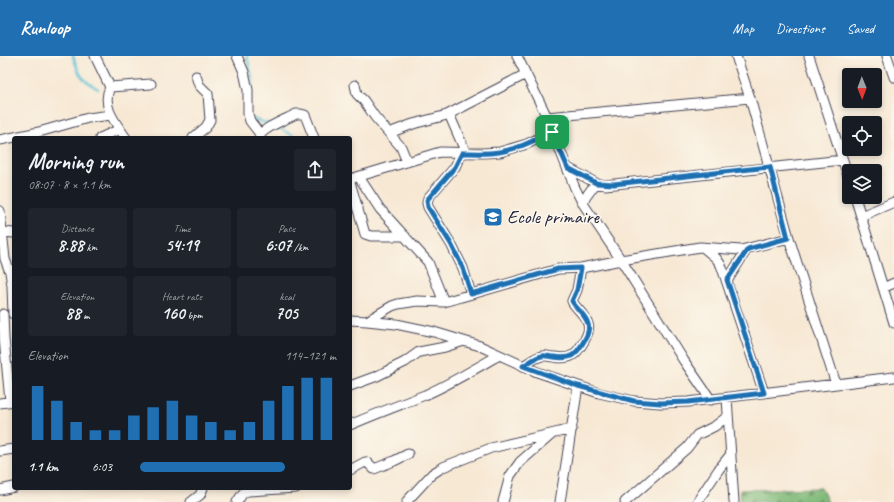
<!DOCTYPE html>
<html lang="en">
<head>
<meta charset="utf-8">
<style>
  body { margin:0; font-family:Caveat,sans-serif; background:#20242c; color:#f1f3f6; height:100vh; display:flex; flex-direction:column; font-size:15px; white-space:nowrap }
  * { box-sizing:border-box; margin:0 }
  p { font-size:13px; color:#9ea1a6 }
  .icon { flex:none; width:22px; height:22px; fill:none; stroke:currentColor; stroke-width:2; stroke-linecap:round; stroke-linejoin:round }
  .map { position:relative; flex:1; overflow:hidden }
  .drawer { position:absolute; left:12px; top:80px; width:340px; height:354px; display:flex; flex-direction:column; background:#171b24; border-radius:4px; box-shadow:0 2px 6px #0003 }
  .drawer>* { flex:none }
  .needle { width:26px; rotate:179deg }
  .buttons { position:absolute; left:842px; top:12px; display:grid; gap:8px }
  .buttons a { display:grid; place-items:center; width:40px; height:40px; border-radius:4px; background:#171b24; box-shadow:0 2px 6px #0003; font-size:20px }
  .pin { position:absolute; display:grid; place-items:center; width:34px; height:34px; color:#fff; margin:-17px; border-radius:8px; box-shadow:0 2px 6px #0006 }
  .round { display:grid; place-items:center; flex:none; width:42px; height:42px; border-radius:4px; background:#20242c }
  .summary { display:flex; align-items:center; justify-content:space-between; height:68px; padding:0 16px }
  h1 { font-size:22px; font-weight:600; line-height:30px }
  .figures { display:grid; grid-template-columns:repeat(3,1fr); gap:6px; height:68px; padding:4px 16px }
  .figures div { display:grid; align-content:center; border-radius:4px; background:#20242c; text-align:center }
  .figures b { font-size:17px; font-weight:600 }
  .figures small { font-size:11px; font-weight:400 }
  .figures p { font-size:11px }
  .chart { height:112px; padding:8px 16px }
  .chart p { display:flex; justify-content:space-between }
  .chart svg { width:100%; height:72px; margin-top:4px; stroke:#1f6fb2; stroke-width:6 }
  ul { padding:0 16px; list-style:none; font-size:13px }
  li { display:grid; grid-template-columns:64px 48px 1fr; align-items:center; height:30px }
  li i { height:10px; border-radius:5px; background:#1f6fb2 }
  header { display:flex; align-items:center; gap:24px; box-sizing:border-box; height:56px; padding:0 20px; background:#1f6fb2; color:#fff }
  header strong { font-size:19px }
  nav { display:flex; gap:22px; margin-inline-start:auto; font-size:14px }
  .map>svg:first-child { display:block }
</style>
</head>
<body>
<header>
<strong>Runloop</strong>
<nav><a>Map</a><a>Directions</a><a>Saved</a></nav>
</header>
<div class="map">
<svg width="894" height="446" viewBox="0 0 894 446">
  <defs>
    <pattern id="forest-firs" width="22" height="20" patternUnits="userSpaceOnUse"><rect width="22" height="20" fill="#80ba78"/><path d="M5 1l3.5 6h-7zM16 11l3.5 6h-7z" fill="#689764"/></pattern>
  </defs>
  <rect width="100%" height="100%" fill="#fbf7ec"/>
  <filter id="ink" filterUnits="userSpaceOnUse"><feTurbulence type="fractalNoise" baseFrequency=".025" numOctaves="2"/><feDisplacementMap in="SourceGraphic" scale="8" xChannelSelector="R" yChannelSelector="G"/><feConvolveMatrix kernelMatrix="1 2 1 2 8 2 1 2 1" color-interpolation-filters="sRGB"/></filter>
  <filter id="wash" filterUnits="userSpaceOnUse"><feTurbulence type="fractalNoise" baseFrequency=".012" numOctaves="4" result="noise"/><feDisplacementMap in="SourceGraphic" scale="16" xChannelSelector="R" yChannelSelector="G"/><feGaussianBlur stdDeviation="0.9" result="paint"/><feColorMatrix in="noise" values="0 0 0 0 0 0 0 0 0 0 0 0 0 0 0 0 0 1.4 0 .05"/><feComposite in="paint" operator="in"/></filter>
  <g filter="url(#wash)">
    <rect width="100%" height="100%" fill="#f7e8d4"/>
    <path fill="url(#forest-firs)" stroke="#516e5a" d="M 821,432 L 828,446 L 741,446 L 740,434 Z"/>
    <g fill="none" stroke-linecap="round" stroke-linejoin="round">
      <path stroke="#59c1d6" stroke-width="2.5" d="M 73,0 C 79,19 81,23 98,33
        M 247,0 L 253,25 L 251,32
        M 253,63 L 269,68
        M 277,71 L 298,82"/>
    </g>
  </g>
  <g filter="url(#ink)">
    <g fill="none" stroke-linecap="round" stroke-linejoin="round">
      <g stroke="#424052" stroke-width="11">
        <path id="street" d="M 95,0 L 110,31 C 101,50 115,66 126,82
          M 237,0 L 244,16 L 248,34 L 248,58 L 250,65 L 260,78
          M 517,0 L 547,61 L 575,132 L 582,146 L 621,204 L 684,305 L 711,344
          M 736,0 L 750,42 L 789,182 L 836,328
          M 809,0 L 849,123
          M 887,0 L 894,21
          M 355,29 L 357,38 L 364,45 L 375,61 L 401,91 L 407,106
          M 110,31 L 151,28
          M 449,58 L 466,97
          M 547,61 L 750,42
          M 389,77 L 413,68 L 447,59 L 526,18
          M 100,82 L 120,73
          M 193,82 L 206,71 L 210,64 L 208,38 L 199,29 L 196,20
          M 259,82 C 261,72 287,63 296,58 L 301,58 L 305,59 L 314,82
          M 0,84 L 39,76 L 88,62 L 111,59
          M 461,97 L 455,111 L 428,142 L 427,147 L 428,151 L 451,188 L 463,212 L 471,238
          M 568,112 L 596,127 L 605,129 L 843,104
          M 359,121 L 380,153 L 428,206 L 444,246
          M 350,123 L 440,96 L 483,97 L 500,96 L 527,88 L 552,76
          M 350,126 L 365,178 L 371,180 L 405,180
          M 855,141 L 894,267
          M 582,146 L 596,127
          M 0,155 L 5,203 L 10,216
          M 861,160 L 894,146
          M 2,176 L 14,177
          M 704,192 L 716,202 L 721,209 L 764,337
          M 727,225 L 747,193
          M 883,232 L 894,227
          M 3,258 L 4,282 L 10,345
          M 13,258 L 12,230 L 10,216 L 14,215
          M 350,264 L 367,265 L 396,268 L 434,276 L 480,290 L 537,316 L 599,337 L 634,345 L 661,347 L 688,346 L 894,321
          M 367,265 L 392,250 L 398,248 L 417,245 L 444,246 L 558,213 L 581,212 L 621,204 L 700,191 L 741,194 L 789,182
          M 523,310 C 529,307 535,301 542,300 C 546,299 550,301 554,301 C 571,304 576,299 584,285 C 587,280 590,274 588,268 C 586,259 576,253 572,245 L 577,234 L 581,212
          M 350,330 L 377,320 L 405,306 L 419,296 L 445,291 L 464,285
          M 727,342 L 734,446
          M 0,347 L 14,345
          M 350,369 C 375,358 400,349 425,339 C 450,328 475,313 499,299
          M 0,395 L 14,393
          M 350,414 L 365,406 L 367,406 L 374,413 L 394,405 L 408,398
          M 0,434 L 14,431
          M 191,446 L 200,439 L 203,432
          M 237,446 L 243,437 L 248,435 L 296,432
          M 408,446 L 407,445 L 432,418 L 443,411 L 491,392 L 572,373
          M 503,446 L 510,420 L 520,406 L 552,378
          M 560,446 L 578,330
          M 625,446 L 687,392 L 697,379 L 715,370 L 728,360
          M 697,446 L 719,413 L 731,398"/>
      </g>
      <use href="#street" stroke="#fff" stroke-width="9"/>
    </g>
  </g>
  <g fill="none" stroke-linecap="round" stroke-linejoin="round" filter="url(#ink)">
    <g stroke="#fff" stroke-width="8">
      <path id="route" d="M 552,76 L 568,112 L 596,127 L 614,128 L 770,111 L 788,182 L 748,193 L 727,224 L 764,337 L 688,346 L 661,347 L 634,345 L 578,330 L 523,310 C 529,307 535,301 542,300 C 546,299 550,301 554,301 C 571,304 576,299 584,285 C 587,280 590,274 588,268 C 586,259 576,253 572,245 L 577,234 L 581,212 L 558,213 L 471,238 L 463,212 L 451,188 L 428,151 L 427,144 L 455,111 L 462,97 C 474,97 487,98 499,96 C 518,93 535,84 552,76 Z"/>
    </g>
    <use href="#route" stroke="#1f6fb2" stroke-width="5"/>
  </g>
  <defs>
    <g id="school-square" transform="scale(1)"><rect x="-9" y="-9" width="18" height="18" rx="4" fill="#1f6fb2" stroke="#fbf7ec"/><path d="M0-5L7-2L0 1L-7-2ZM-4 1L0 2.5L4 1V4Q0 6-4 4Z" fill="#fff"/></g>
  </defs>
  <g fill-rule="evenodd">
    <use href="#school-square" x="493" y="161"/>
  </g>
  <g text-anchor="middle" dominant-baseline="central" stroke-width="3" stroke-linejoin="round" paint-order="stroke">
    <g font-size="19" fill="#22223b" stroke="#fbf7ec" text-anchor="start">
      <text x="507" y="161">Ecole primaire</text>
    </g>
  </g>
</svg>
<div class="buttons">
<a><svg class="needle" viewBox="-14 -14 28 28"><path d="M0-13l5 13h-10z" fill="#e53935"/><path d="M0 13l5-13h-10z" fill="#9ea1a6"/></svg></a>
<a><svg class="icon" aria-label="locate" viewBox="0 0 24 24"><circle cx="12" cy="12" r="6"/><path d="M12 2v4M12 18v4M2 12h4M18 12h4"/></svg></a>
<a><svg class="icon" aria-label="layers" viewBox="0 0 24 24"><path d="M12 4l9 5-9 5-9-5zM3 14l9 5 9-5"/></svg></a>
</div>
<div class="pin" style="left:552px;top:76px;background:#1e9e55"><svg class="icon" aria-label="arrive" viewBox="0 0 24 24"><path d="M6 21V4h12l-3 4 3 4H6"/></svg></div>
<section class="drawer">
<div class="summary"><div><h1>Morning run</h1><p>08:07 · 8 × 1.1 km</p></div><a class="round"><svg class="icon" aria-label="share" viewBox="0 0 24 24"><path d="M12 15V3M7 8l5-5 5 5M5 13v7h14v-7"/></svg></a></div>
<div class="figures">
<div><p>Distance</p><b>8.88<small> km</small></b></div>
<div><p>Time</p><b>54:19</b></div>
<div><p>Pace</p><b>6:07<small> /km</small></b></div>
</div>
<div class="figures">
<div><p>Elevation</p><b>88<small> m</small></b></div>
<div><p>Heart rate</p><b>160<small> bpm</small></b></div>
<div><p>kcal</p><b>705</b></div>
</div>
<div class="chart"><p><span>Elevation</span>114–121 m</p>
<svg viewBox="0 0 160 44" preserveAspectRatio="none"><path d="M5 44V11M15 44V20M25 44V33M35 44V38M45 44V38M55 44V29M65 44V24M75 44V20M85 44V29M95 44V33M105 44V38M115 44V33M125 44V20M135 44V11M145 44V6M155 44V6"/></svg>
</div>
<ul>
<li><b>1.1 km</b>6:03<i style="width:74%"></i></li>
</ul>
</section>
</div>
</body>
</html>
